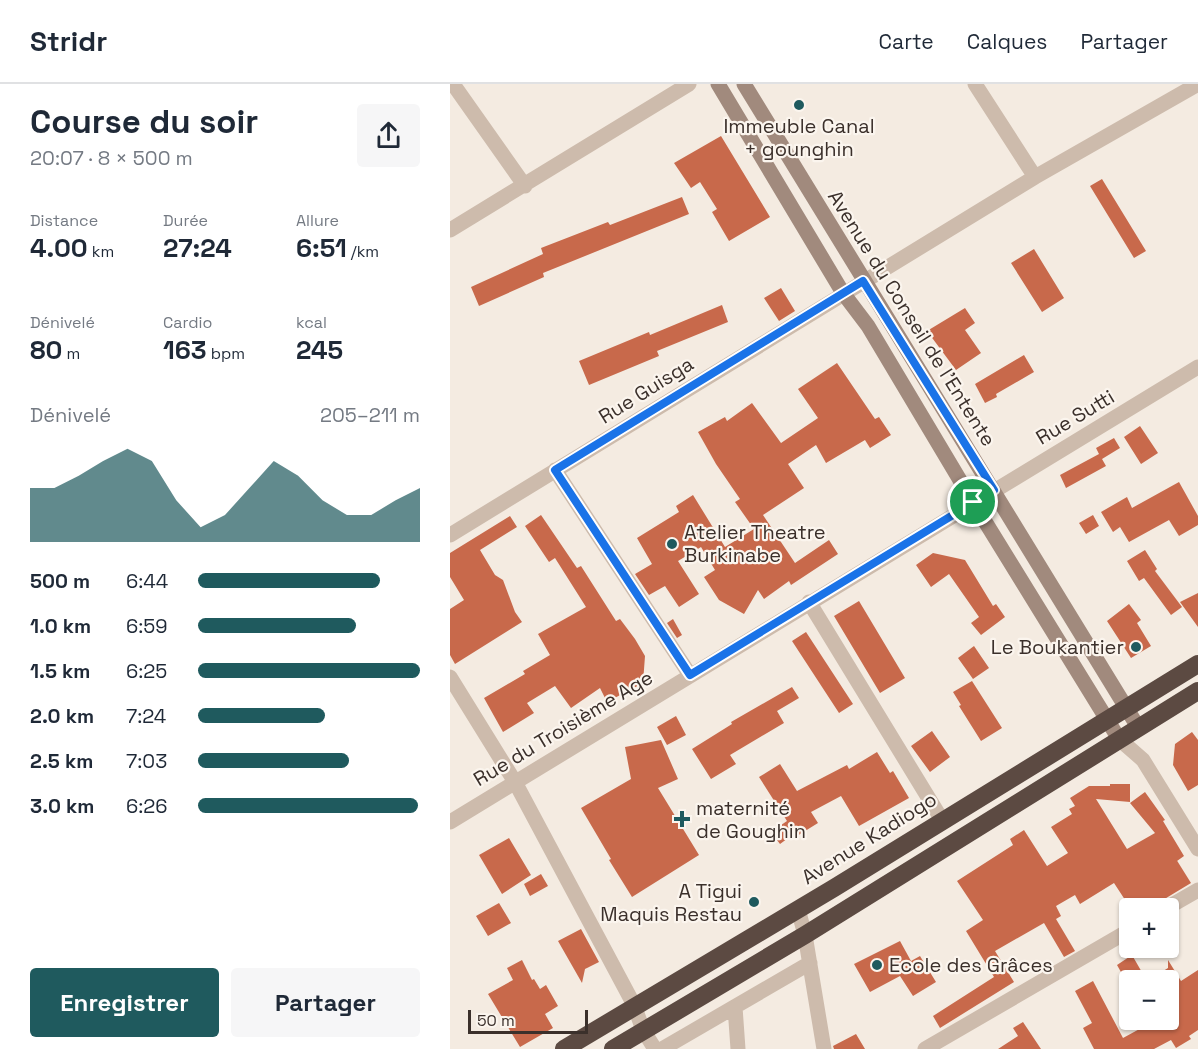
<!DOCTYPE html>
<html lang="fr">
<head>
<meta charset="utf-8">
<style>
  body { margin:0; font-family:"Space Grotesk",sans-serif; background:#f6f6f7; color:#1f2937; height:100vh; display:flex; flex-direction:column; font-size:22px; white-space:nowrap }
  * { box-sizing:border-box; margin:0 }
  p { font-size:20px; color:#747a83 }
  .icon { flex:none; width:33px; height:33px; fill:none; stroke:currentColor; stroke-width:2; stroke-linecap:round; stroke-linejoin:round }
  .map { position:relative; flex:1; overflow:hidden }
  .side { display:flex; flex-direction:column; background:#fff; width:450px }
  .side>* { flex:none }
  .tools { position:absolute; left:669px; top:814px; display:grid; gap:12px }
  .tools a { display:grid; place-items:center; width:60px; height:60px; border-radius:6px; background:#fff; box-shadow:0 2px 4px #0004; font-size:30px }
  .scale { position:absolute; left:18px; bottom:15px; width:120px; box-sizing:border-box; padding-left:6px; border:3px solid #3b302b; border-top:0; font-size:16px; line-height:21px; white-space:nowrap; color:#3b302b; -webkit-text-stroke:4px #fbf5ee; paint-order:stroke }
  .pin { position:absolute; display:grid; place-items:center; width:51px; height:51px; color:#fff; margin:-26px; border:3px solid #fff; border-radius:50%; box-shadow:0 2px 6px #0007 }
  .round { display:grid; place-items:center; flex:none; width:63px; height:63px; border-radius:6px; background:#f6f6f7 }
  .overview { display:flex; align-items:center; justify-content:space-between; height:102px; padding:0 30px }
  h1 { font-size:33px; font-weight:700; line-height:45px }
  .metrics { display:grid; grid-template-columns:repeat(3,1fr); gap:9px; height:102px; padding:6px 30px }
  .metrics div { display:grid; align-content:center }
  .metrics b { font-size:26px; font-weight:700 }
  .metrics small { font-size:16px; font-weight:400 }
  .metrics p { font-size:16px }
  .chart { height:168px; padding:12px 30px }
  .chart p { display:flex; justify-content:space-between }
  .chart svg { width:100%; height:108px; margin-top:6px; fill:#1f5a5e; opacity:.7 }
  .primary-button { display:flex; gap:12px; margin-top:auto; padding:12px 30px }
  .primary-button a { flex:1; height:69px; border-radius:6px; background:#1f5a5e; color:#fff; font-size:24px; font-weight:700; line-height:69px; text-align:center }
  .primary-button a+a { background:#f6f6f7; color:#1f2937 }
  ul { padding:0 30px; list-style:none; font-size:20px }
  li { display:grid; grid-template-columns:96px 72px 1fr; align-items:center; height:45px }
  li i { height:15px; border-radius:8px; background:#1f5a5e }
  header { display:flex; align-items:center; gap:36px; box-sizing:border-box; height:84px; padding:0 30px; background:#fff; border-bottom:2px solid #e0e1e3 }
  header strong { font-size:28px }
  nav { display:flex; gap:33px; margin-inline-start:auto; font-size:21px }
  main { display:flex; flex:1; min-height:0 }
  .map>svg:first-child { display:block }
</style>
</head>
<body>
<header>
<strong>Stridr</strong>
<nav><a>Carte</a><a>Calques</a><a>Partager</a></nav>
</header>
<main>
<section class="side">
<div class="overview"><div><h1>Course du soir</h1><p>20:07 · 8 × 500 m</p></div><a class="round"><svg class="icon" aria-label="share" viewBox="0 0 24 24"><path d="M12 15V3M7 8l5-5 5 5M5 13v7h14v-7"/></svg></a></div>
<div class="metrics">
<div><p>Distance</p><b>4.00<small> km</small></b></div>
<div><p>Durée</p><b>27:24</b></div>
<div><p>Allure</p><b>6:51<small> /km</small></b></div>
</div>
<div class="metrics">
<div><p>Dénivelé</p><b>80<small> m</small></b></div>
<div><p>Cardio</p><b>163<small> bpm</small></b></div>
<div><p>kcal</p><b>245</b></div>
</div>
<div class="chart"><p><span>Dénivelé</span>205–211 m</p>
<svg viewBox="0 0 160 44" preserveAspectRatio="none"><path d="M0 44V22L10 22L20 17L30 11L40 6L50 11L60 27L70 38L80 33L90 22L100 11L110 17L120 27L130 33L140 33L150 27L160 22V44z"/></svg>
</div>
<ul>
<li><b>500 m</b>6:44<i style="width:82%"></i></li>
<li><b>1.0 km</b>6:59<i style="width:71%"></i></li>
<li><b>1.5 km</b>6:25<i style="width:100%"></i></li>
<li><b>2.0 km</b>7:24<i style="width:57%"></i></li>
<li><b>2.5 km</b>7:03<i style="width:68%"></i></li>
<li><b>3.0 km</b>6:26<i style="width:99%"></i></li>
</ul>
<div class="primary-button"><a>Enregistrer</a><a>Partager</a></div>
</section>
<div class="map">
<svg width="748" height="965" viewBox="0 0 748 965">
  <rect width="100%" height="100%" fill="#f4ebe1"/>
  <path fill="#c8694b" d="M 271,52 L 320,133 L 279,157 L 262,128 L 267,125 L 250,98 L 241,104 L 224,79 Z
    M 652,95 L 696,167 L 684,174 L 640,102 Z
    M 232,113 L 239,130 L 93,189 L 94,193 L 29,222 L 21,203 L 93,170 L 91,164 L 158,138 L 160,141 Z
    M 584,165 L 614,214 L 592,228 L 561,179 Z
    M 331,204 L 345,227 L 329,237 L 314,214 Z
    M 272,221 L 278,238 L 207,267 L 209,272 L 139,301 L 129,277 L 199,248 L 200,251 Z
    M 515,224 L 525,239 L 515,246 L 531,269 L 506,286 L 477,247 Z
    M 574,271 L 584,288 L 546,310 L 547,313 L 535,319 L 525,300 Z
    M 387,279 L 425,335 L 429,333 L 441,351 L 420,364 L 415,356 L 376,379 L 366,361 L 338,380 L 354,404 L 313,431 L 345,479 L 379,456 L 388,470 L 341,501 L 339,497 L 314,515 L 308,506 L 294,530 L 269,516 L 254,493 L 265,486 L 251,463 L 228,477 L 249,510 L 229,523 L 215,502 L 199,511 L 185,490 L 202,480 L 187,454 L 229,428 L 226,422 L 243,411 L 275,463 L 304,445 L 285,418 L 290,415 L 266,380 L 248,348 L 275,333 L 277,337 L 302,319 L 331,359 L 368,334 L 348,305 Z
    M 690,342 L 708,369 L 691,380 L 674,353 Z
    M 664,354 L 670,364 L 652,375 L 656,382 L 616,404 L 610,391 L 649,370 L 646,364 Z
    M 729,398 L 748,432 L 748,441 L 729,452 L 719,436 L 679,458 L 670,443 L 663,448 L 651,428 L 677,413 L 682,424 Z
    M 91,431 L 127,484 L 131,482 L 166,537 L 170,535 L 185,555 L 195,572 L 193,599 L 157,618 L 150,604 L 121,624 L 105,602 L 77,619 L 84,629 L 53,648 L 34,614 L 75,590 L 73,587 L 100,571 L 88,550 L 136,523 L 105,474 L 99,478 L 75,442 Z
    M 643,431 L 649,442 L 636,450 L 629,439 Z
    M 60,432 L 67,443 L 30,466 L 45,491 L 53,496 L 65,528 L 72,538 L 5,580 L 0,571 L 0,525 L 14,516 L 0,493 L 0,469 Z
    M 695,466 L 707,485 L 705,487 L 732,523 L 721,531 L 694,494 L 689,497 L 677,477 Z
    M 483,469 L 515,476 L 543,522 L 546,520 L 555,533 L 531,551 L 521,539 L 529,533 L 499,490 L 481,503 L 466,481 Z
    M 748,509 L 748,543 L 730,518 Z
    M 409,517 L 455,594 L 430,609 L 384,532 Z
    M 679,520 L 691,536 L 687,539 L 701,562 L 681,574 L 657,537 Z
    M 223,535 L 232,551 L 227,554 L 217,539 Z
    M 356,548 L 403,620 L 389,629 L 342,557 Z
    M 524,562 L 539,584 L 523,595 L 508,574 Z
    M 522,597 L 552,644 L 531,657 L 509,622 L 511,621 L 503,608 Z
    M 342,603 L 349,614 L 327,627 L 334,639 L 280,671 L 286,680 L 261,695 L 242,665 L 282,640 L 281,638 Z
    M 226,632 L 236,651 L 217,661 L 207,643 Z
    M 482,647 L 500,673 L 480,688 L 461,662 Z
    M 742,648 L 748,656 L 748,701 L 738,707 L 723,681 L 725,660 Z
    M 211,656 L 228,695 L 208,704 L 249,771 L 182,813 L 159,776 L 161,775 L 131,724 L 181,695 L 175,663 Z
    M 427,668 L 440,689 L 443,687 L 459,714 L 409,742 L 391,712 L 361,728 L 368,739 L 347,752 L 345,749 L 330,760 L 321,748 L 337,737 L 309,693 L 330,680 L 347,707 L 397,681 L 399,685 Z
    M 660,700 L 680,700 L 680,718 L 646,715 L 677,765 L 705,749 L 680,719 L 695,708 L 715,736 L 713,737 L 734,772 L 727,777 L 726,775 L 741,799 L 698,825 L 681,825 L 664,799 L 630,820 L 625,811 L 606,822 L 611,832 L 606,835 L 625,867 L 614,873 L 594,839 L 545,867 L 564,898 L 490,944 L 483,932 L 544,893 L 516,847 L 533,836 L 507,797 L 563,761 L 560,755 L 574,746 L 597,782 L 618,769 L 601,743 L 622,730 L 619,725 L 625,722 L 620,714 L 639,702 L 660,702 Z
    M 59,754 L 81,791 L 52,810 L 29,771 Z
    M 91,790 L 98,802 L 80,812 L 74,800 Z
    M 49,819 L 61,839 L 38,852 L 26,832 Z
    M 131,845 L 149,878 L 135,885 L 132,899 L 108,857 Z
    M 450,857 L 461,877 L 470,872 L 486,898 L 463,912 L 450,892 L 420,908 L 404,880 Z
    M 682,871 L 697,897 L 718,884 L 718,876 L 731,897 L 748,886 L 748,946 L 739,952 L 741,955 L 726,964 L 721,956 L 704,965 L 644,965 L 633,944 L 642,939 L 625,907 L 643,897 L 673,954 L 695,942 L 691,936 L 718,936 L 718,897 L 676,897 L 667,881 Z
    M 72,876 L 82,896 L 84,895 L 90,905 L 96,901 L 108,922 L 95,930 L 103,944 L 70,963 L 38,910 L 63,896 L 57,884 Z
    M 573,938 L 591,965 L 548,965 L 568,952 L 563,944 Z
    M 406,950 L 415,965 L 384,965 L 383,962 Z"/>
  <g fill="none" stroke-linecap="round" stroke-linejoin="round">
    <path stroke="#cdbbac" stroke-width="15" d="M 3,0 L 75,102
      M 525,0 L 585,93
      M 0,146 L 239,0
      M 105,386 L 240,591
      M 0,451 L 585,93 L 748,0
      M 359,518 L 492,736
      M 0,593 L 65,698 L 184,921 L 193,946 L 205,965
      M 669,655 L 693,676 L 748,765
      M 0,738 L 748,283
      M 348,825 L 355,851 L 374,965
      M 715,825 L 748,806
      M 285,923 L 288,965
      M 212,965 L 360,879
      M 475,965 L 680,846"/>
    <path stroke="#a18a7d" stroke-width="15" d="M 268,0 L 393,209 L 418,242 L 523,418 L 669,655
      M 294,0 L 688,643"/>
    <path stroke="#5c4a42" stroke-width="18" d="M 114,965 L 384,804 L 748,580
      M 163,965 L 355,851 L 748,607"/>
  </g>
  <g fill="none" stroke-linecap="round" stroke-linejoin="round">
    <g stroke="#fff" stroke-width="12">
      <path id="route" d="M 413,197 L 544,406 L 240,591 L 105,386 Z"/>
    </g>
    <use href="#route" stroke="#1a73e8" stroke-width="8"/>
  </g>
  <g fill="#1f5a5e" stroke="#fbf5ee" stroke-width="2">
    <circle cx="349" cy="21" r="6"/>
    <circle cx="222" cy="460" r="6"/>
    <circle cx="686" cy="563" r="6"/>
    <path d="M229 726h6v6h6v6h-6v6h-6v-6h-6v-6h6z"/>
    <circle cx="304" cy="818" r="6"/>
    <circle cx="427" cy="881" r="6"/>
  </g>
  <g text-anchor="middle" dominant-baseline="central" stroke-width="4.5" stroke-linejoin="round" paint-order="stroke">
    <g font-size="20" fill="#3b302b" stroke="#fbf5ee" text-anchor="start">
      <text x="349" y="42" text-anchor="middle">Immeuble Canal<tspan x="349" dy="23">+ gounghin</tspan></text>
      <text x="234" y="448">Atelier Theatre<tspan x="234" dy="23">Burkinabe</tspan></text>
      <text x="674" y="563" text-anchor="end">Le Boukantier</text>
      <text x="246" y="724">maternité<tspan x="246" dy="23">de Goughin</tspan></text>
      <text x="292" y="807" text-anchor="end">A Tigui<tspan x="292" dy="23">Maquis Restau</tspan></text>
      <text x="439" y="881">Ecole des Grâces</text>
    </g>
    <g font-size="20" fill="#3b302b" stroke="#fbf5ee">
      <text transform="translate(462 234) rotate(58)">Avenue du Conseil de l'Entente</text>
      <text transform="translate(196 306) rotate(-32)">Rue Guisga</text>
      <text transform="translate(625 333) rotate(-31)">Rue Sutti</text>
      <text transform="translate(113 644) rotate(-31)">Rue du Troisième Age</text>
      <text transform="translate(419 754) rotate(-32)">Avenue Kadiogo</text>
    </g>
  </g>
</svg>
<div class="tools">
<a>+</a>
<a>−</a>
</div>
<div class="scale">50 m</div>
<div class="pin" style="left:523px;top:418px;background:#1e9e55"><svg class="icon" aria-label="arrive" viewBox="0 0 24 24"><path d="M6 21V4h12l-3 4 3 4H6"/></svg></div>
</div>
</main>
</body>
</html>
